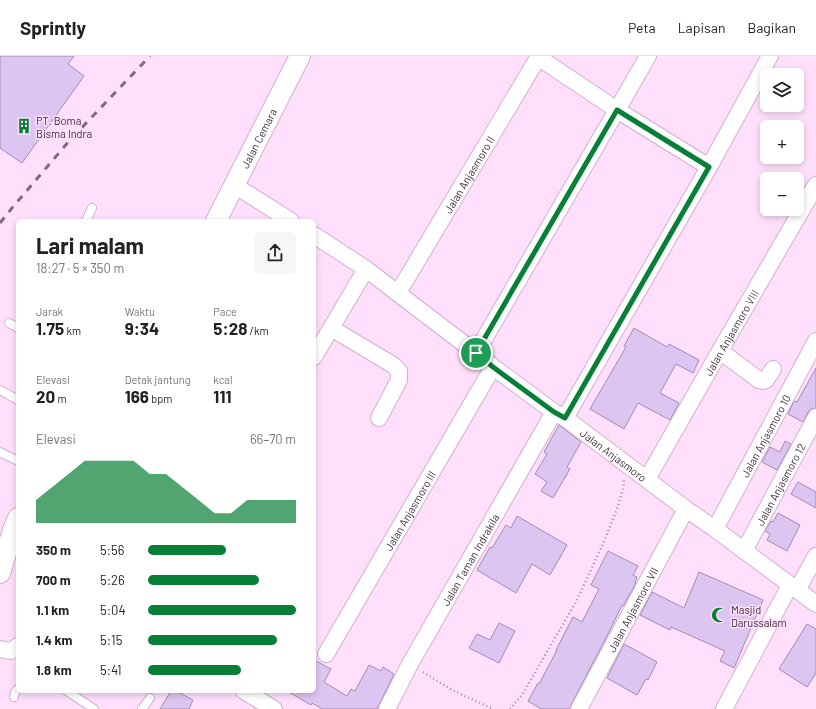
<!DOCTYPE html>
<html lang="id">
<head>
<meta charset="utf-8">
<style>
  body { margin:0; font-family:Barlow,sans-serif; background:#f6f6f6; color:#222; height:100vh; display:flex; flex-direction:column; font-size:15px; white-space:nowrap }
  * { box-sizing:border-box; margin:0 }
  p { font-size:13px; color:#767676 }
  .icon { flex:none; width:22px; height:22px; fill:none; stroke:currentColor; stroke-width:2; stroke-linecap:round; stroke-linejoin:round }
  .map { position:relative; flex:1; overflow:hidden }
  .drawer { position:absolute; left:16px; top:163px; width:300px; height:474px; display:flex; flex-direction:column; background:#fff; border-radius:6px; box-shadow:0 2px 6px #0003 }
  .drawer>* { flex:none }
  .controls { position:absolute; left:760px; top:12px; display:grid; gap:8px }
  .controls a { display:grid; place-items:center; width:44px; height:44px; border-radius:6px; background:#fff; box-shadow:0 2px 6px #0003; font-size:20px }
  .pin { position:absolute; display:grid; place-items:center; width:34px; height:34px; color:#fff; margin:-17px; border:2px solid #fff; border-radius:50%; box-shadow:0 1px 4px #0007 }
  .round { display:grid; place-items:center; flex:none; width:42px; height:42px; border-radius:6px; background:#f6f6f6 }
  .overview { display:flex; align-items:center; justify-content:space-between; height:68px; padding:0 20px }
  h1 { font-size:22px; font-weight:700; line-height:30px }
  .figures { display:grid; grid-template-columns:repeat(3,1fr); gap:6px; height:68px; padding:4px 20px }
  .figures div { display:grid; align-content:center }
  .figures b { font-size:17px; font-weight:700 }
  .figures small { font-size:11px; font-weight:400 }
  .figures p { font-size:11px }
  .chart { height:112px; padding:8px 20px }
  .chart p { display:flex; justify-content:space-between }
  .chart svg { width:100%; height:72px; margin-top:4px; fill:#087f36; opacity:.7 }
  ul { padding:0 20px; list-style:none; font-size:13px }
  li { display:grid; grid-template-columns:64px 48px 1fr; align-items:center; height:30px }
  li i { height:10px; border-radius:5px; background:#087f36 }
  header { display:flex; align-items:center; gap:24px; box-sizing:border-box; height:56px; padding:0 20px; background:#fff; border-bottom:1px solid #e0e0e0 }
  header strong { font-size:19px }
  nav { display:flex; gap:22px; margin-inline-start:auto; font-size:14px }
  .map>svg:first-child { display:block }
</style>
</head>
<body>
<header>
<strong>Sprintly</strong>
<nav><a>Peta</a><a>Lapisan</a><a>Bagikan</a></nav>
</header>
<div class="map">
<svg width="816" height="653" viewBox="0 0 816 653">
  <rect width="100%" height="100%" fill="#ffdffc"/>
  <path fill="#dcc5f1" stroke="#a18bb5" d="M 0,0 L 74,0 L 68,8 L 84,20 L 22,107 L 0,92 Z
    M 634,272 L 667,291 L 669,288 L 699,304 L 693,317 L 676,308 L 660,337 L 679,347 L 670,364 L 638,347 L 624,373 L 590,353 L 626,291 L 624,290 Z
    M 816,312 L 816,352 L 811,353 L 808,356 L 803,366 L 788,358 L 794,345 L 797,346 Z
    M 559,369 L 581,386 L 567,411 L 570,413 L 553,442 L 541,435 L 547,426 L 535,418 L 547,398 L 544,396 Z
    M 785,385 L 791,388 L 777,414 L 762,406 L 770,391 L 780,396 Z
    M 798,426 L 816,436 L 816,452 L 791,438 Z
    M 778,457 L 800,469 L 787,495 L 767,484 L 770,478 L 765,475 L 771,465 L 773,466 Z
    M 517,460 L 567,489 L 550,519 L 532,508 L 516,537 L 477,514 L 490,491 L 492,492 L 506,469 L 511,472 Z
    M 608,495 L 638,510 L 633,519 L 637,521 L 635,527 L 636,527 L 623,550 L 622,549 L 609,576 L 571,649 L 570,653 L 541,653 L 528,645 L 538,627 L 539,628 L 557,594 L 556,594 L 573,561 L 582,566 L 599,533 L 591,529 Z
    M 699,516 L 763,544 L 734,612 L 720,605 L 725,595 L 671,571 L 670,574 L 640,559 L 652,536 L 684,552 Z
    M 499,567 L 515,575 L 499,607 L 469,592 L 477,578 L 490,584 Z
    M 807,568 L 816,573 L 816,617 L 807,631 L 779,613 Z
    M 624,588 L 657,606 L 648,624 L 646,623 L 637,639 L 607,622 Z
    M 314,604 L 331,613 L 324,626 L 347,640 L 351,633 L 355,635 L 369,609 L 381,615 L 383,611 L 394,618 L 377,653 L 322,653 L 312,647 L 311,649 L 287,635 L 314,635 Z
    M 171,635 L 176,635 L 193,644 L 189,653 L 160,653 Z"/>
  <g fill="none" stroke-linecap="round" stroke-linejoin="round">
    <g stroke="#d5aed1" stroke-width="10">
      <path id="service" d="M 86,165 L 92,152
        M 9,267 L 18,272
        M 0,334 L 18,344
        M 0,396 L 18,405
        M 67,635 L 94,653
        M 14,641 L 15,636 L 18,633
        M 142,653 L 150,642"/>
    </g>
    <g stroke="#d5aed1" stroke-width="18">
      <g id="minor">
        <path d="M 538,1 L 617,54 L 709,111"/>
        <path d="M 234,129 L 291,165"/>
        <path id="s1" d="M 314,179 L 366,213 L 476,297 L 493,311 L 554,356 L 565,362 L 686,453 L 715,473 L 816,548"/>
        <path id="s2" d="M 398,237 L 539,0"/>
        <path d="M 331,272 L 393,309 L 399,315 L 399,324 L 379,362"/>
        <path d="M 720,295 L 759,324 L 763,325 L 766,324 L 773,313"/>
        <path d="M 476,297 L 617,54 L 648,0"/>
        <path d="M 314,301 L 366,213"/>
        <path d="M 565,362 L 709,111 L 770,0"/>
        <path id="s3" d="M 647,423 L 720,295 L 816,129"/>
        <path id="s4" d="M 715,473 L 816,285"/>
        <path id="s5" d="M 744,495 L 816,361"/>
        <path d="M 797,534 L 816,500"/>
        <path d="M 0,593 L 11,595 L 18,590"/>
        <path id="s6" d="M 326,598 L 493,311"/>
        <path d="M 244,635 L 274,653"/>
        <path id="s7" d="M 387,653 L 410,608 L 554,356"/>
        <path id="s8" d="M 579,653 L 686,453"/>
        <path d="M 724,653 L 790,529"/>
      </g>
    </g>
    <g stroke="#d5aed1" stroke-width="22">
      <g id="tertiary">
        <path id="s9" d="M 216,165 L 300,0"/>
        <path d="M 0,517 L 13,474 L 18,462"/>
      </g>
    </g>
    <path stroke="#a58da3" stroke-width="2.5" stroke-dasharray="1 3" stroke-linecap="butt" d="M 423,616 L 452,634 L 493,653
      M 510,653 L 522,639 L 577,544 L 603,488 L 617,453 L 623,433 L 624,424"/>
    <use href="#service" stroke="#fff" stroke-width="8"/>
    <use href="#minor" stroke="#fff" stroke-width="16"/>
    <use href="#tertiary" stroke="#fff" stroke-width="20"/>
    <path stroke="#806b7e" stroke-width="3" stroke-dasharray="7 7" stroke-linecap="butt" d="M 0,167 L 12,152 L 70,84 L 150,0"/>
  </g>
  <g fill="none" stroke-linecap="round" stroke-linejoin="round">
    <g stroke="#fff" stroke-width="8">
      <path id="route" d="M 617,54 L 709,111 L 565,362 L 554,356 L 493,311 L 476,297 Z"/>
    </g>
    <use href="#route" stroke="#087f36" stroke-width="5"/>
  </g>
  <defs>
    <g id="building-bare" transform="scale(1.2)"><path d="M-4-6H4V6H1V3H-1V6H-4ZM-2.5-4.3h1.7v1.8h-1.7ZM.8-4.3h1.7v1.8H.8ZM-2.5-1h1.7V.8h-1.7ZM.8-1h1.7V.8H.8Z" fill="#087f36" stroke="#ffdffc" stroke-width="2.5" paint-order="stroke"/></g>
    <g id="mosque-bare" transform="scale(1.2)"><path d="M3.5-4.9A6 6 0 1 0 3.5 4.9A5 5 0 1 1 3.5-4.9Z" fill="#087f36" stroke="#ffdffc" stroke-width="2.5" paint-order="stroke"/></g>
  </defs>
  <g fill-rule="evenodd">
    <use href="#building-bare" x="24" y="70"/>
    <use href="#mosque-bare" x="719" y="559"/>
  </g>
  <g text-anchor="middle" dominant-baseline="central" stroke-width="3" stroke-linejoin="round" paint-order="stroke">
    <g font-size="11" fill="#3e2f3d" stroke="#ffdffc" text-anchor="start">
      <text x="36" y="64">PT. Boma<tspan x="36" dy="13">Bisma Indra</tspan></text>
      <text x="731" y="553">Masjid<tspan x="731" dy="13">Darussalam</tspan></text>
    </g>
    <g font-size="11" fill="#3e2f3d" stroke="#ffdffc">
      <text stroke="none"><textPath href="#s9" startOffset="93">Jalan Cemara</textPath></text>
      <text stroke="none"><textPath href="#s2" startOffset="138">Jalan Anjasmoro II</textPath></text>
      <text stroke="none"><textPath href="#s3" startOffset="169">Jalan Anjasmoro VIII</textPath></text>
      <text stroke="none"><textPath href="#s4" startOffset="106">Jalan Anjasmoro 10</textPath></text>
      <text stroke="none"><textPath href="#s1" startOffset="372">Jalan Anjasmoro</textPath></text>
      <text stroke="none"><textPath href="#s5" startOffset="76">Jalan Anjasmoro 12</textPath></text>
      <text stroke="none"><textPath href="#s6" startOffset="166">Jalan Anjasmoro III</textPath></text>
      <text stroke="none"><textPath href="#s7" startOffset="171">Jalan Taman Indrakila</textPath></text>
      <text stroke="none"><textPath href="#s8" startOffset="113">Jalan Anjasmoro VII</textPath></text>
    </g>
  </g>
</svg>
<div class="controls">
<a><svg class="icon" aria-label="layers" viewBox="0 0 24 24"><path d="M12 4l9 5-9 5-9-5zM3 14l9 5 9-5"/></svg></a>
<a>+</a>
<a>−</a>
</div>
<div class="pin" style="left:476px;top:297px;background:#1e9e55"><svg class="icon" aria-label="arrive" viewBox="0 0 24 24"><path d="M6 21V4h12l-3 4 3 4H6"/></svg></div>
<section class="drawer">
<div class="overview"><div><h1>Lari malam</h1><p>18:27 · 5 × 350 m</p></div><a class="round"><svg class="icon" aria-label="share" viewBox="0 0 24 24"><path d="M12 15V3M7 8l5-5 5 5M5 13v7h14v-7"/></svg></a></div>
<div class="figures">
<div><p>Jarak</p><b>1.75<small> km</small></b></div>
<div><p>Waktu</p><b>9:34</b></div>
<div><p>Pace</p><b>5:28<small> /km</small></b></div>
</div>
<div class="figures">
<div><p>Elevasi</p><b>20<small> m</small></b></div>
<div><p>Detak jantung</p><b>166<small> bpm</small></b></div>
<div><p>kcal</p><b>111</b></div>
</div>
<div class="chart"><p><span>Elevasi</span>66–70 m</p>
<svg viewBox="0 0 160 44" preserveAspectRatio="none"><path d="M0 44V30L10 22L20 14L30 6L40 6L50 6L60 6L70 14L80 14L90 22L100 30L110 38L120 38L130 30L140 30L150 30L160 30V44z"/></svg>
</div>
<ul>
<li><b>350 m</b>5:56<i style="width:53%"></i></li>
<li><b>700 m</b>5:26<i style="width:75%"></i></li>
<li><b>1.1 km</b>5:04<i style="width:100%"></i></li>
<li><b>1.4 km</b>5:15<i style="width:87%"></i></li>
<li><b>1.8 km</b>5:41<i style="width:63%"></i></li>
</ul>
</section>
</div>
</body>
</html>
